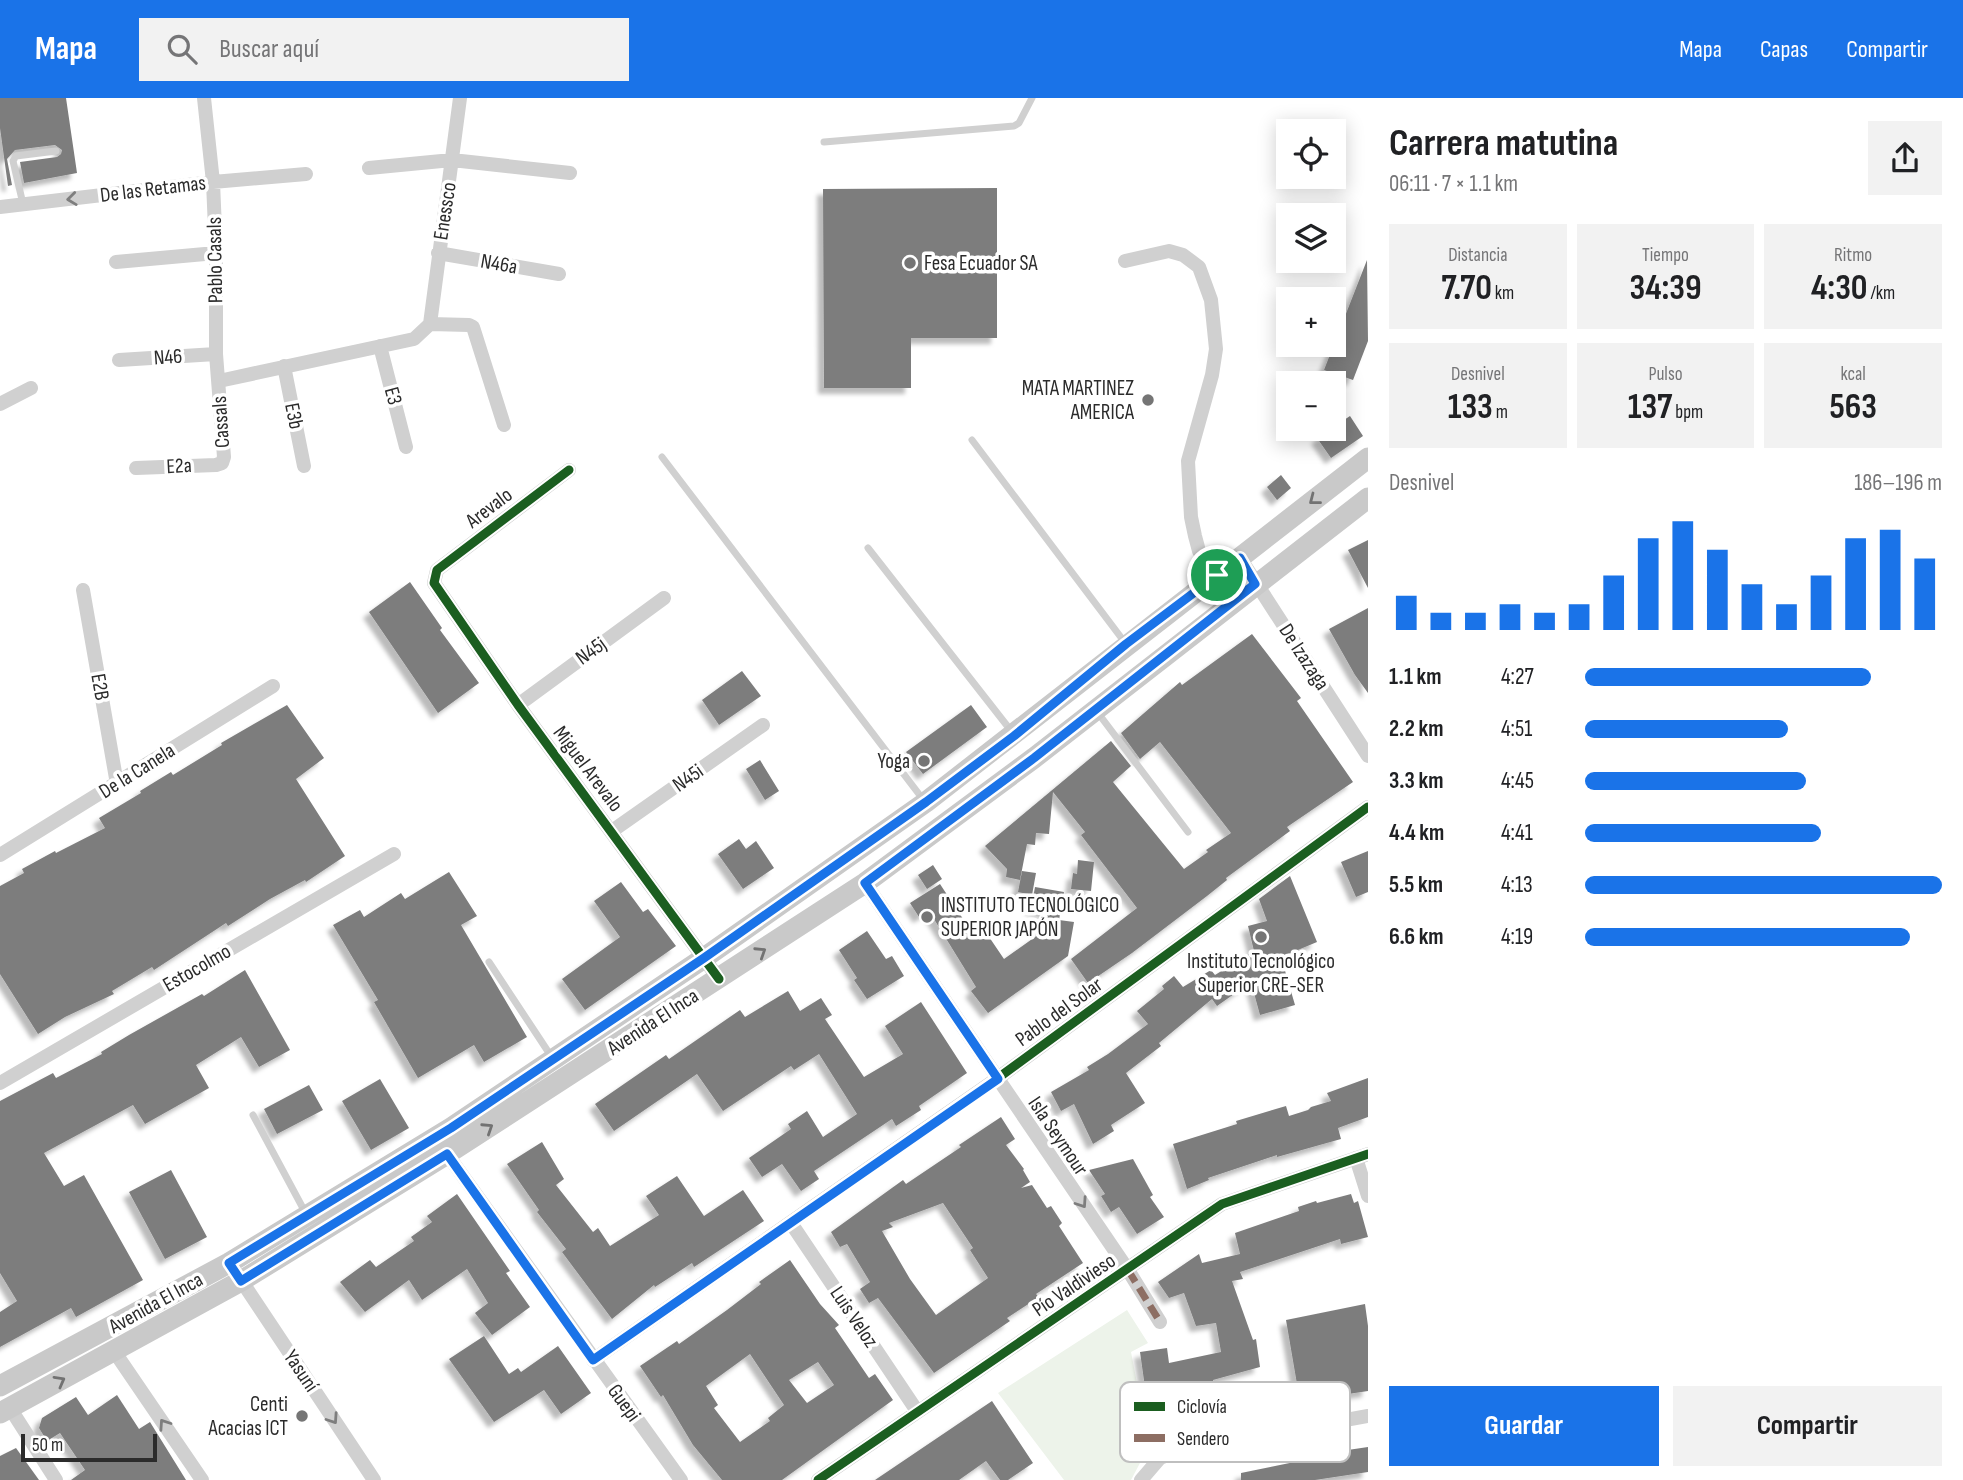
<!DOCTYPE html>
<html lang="es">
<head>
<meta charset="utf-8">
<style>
  body { margin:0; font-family:"Sofia Sans Condensed",sans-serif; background:#f2f2f2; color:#202124; height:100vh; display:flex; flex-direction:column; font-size:26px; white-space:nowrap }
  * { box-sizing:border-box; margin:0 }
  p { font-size:23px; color:#757577 }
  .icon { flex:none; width:38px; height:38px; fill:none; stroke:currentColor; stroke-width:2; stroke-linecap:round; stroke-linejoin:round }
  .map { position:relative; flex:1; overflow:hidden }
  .sheet { display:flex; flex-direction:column; background:#fff; width:595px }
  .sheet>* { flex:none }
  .buttons { position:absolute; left:1276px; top:21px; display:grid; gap:14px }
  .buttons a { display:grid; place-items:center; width:70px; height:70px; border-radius:0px; background:#fff; box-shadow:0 4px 18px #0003; font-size:35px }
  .scale { position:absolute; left:21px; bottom:18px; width:136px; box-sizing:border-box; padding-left:7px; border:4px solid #2b2b2b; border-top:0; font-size:19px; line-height:24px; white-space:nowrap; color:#2b2b2b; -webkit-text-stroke:5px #fff; paint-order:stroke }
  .pin { position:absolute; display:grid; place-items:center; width:60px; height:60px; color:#fff; margin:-30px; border:4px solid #fff; border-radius:50%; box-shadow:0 2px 7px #0007 }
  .round { display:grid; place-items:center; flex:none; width:74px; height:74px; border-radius:0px; background:#f2f2f2 }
  .overview { display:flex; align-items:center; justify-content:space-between; height:119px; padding:0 21px }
  h1 { font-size:38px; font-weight:700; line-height:52px }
  .figures { display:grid; grid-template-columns:repeat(3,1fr); gap:10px; height:119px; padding:7px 21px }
  .figures div { display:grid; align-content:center; border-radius:0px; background:#f2f2f2; text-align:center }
  .figures b { font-size:35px; font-weight:700 }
  .figures small { font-size:19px; font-weight:400 }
  .figures p { font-size:19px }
  .chart { height:196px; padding:14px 21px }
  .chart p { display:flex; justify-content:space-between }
  .chart svg { width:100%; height:126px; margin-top:7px; stroke:#1a73e8; stroke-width:6 }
  .cta { display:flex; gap:14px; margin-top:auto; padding:14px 21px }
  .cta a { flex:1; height:80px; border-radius:0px; background:#1a73e8; color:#fff; font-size:28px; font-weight:700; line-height:80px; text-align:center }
  .cta a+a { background:#f2f2f2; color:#202124 }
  ul { padding:0 21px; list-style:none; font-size:23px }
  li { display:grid; grid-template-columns:112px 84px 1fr; align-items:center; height:52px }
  li i { height:18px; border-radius:9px; background:#1a73e8 }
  header { display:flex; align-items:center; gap:42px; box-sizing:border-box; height:98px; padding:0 35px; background:#1a73e8; color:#fff }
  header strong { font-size:33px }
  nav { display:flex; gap:38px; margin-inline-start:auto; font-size:24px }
  .search { width:490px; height:63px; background:#f2f2f2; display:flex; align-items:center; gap:18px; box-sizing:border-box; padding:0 24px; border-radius:0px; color:#757577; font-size:26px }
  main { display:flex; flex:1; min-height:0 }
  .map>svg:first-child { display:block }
</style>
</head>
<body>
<header>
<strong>Mapa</strong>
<div class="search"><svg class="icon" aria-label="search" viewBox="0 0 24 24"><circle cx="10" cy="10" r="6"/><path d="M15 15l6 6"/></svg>Buscar aquí</div>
<nav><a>Mapa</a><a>Capas</a><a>Compartir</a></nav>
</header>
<main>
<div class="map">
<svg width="1368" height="1382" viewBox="0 0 1368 1382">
  <defs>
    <filter id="shadow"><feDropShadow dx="-6" dy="6" stdDeviation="2" flood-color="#0004"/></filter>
  </defs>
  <rect width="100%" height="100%" fill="#fff"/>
  <path fill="#edf3ea" d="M 1127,1212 L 1148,1245 L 1131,1254 L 1149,1348 L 1131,1382 L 1064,1382 L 998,1295 Z"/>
  <path fill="#7d7d7d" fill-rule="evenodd" filter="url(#shadow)" d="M 0,0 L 66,0 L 77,75 L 24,85 L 20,64 L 57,59 L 61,56 L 62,52 L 55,47 L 15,52 L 7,61 L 12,87 L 8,88 L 0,30 Z
    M 997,90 L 997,240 L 911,240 L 911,290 L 824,290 L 823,91 Z
    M 1367,162 L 1368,243 L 1353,282 L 1324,272 Z
    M 1350,318 L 1363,338 L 1331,360 L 1317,340 Z
    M 1281,377 L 1291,390 L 1277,402 L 1267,389 Z
    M 1368,442 L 1368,490 L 1348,452 Z
    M 410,484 L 442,530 L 440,532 L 479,585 L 438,615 L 369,514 Z
    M 1368,510 L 1368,595 L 1355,577 L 1329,531 Z
    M 1252,536 L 1301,600 L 1297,603 L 1353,684 L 1287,729 L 1290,733 L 1226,780 L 1227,782 L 1207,798 L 1132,855 L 1088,885 L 1071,861 L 1137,810 L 1081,737 L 1085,734 L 1053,694 L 1049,736 L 1036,735 L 1035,747 L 1027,746 L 1020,782 L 1006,779 L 1007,771 L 985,748 L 1111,643 L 1131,668 L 1113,684 L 1184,771 L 1208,754 L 1206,752 L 1231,735 L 1160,644 L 1140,661 L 1121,635 L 1180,584 L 1182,587 Z
    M 742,573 L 761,598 L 719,627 L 702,602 Z
    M 287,607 L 324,660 L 296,681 L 345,758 L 306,784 L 305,782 L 270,801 L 228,828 L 226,825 L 154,872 L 152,869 L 112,893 L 114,896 L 65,919 L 38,936 L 0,876 L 0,788 L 24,775 L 22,771 L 55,753 L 56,755 L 105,730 L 99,720 L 141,695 L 140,693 L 171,674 L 173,677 L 222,647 L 221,645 Z
    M 971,607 L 987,629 L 923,676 L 906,654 Z
    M 760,662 L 779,693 L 765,702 L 746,671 Z
    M 739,741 L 746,751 L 756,743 L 774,770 L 743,791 L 718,756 Z
    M 1368,753 L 1368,794 L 1356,799 L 1341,764 Z
    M 1078,762 L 1094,764 L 1091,793 L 1071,791 L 1073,775 L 1077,776 Z
    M 933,767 L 942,781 L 927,791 L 918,777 Z
    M 1022,773 L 1036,775 L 1032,797 L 1018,794 Z
    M 449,774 L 477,818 L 461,827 L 527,939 L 484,964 L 474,947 L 418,980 L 374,904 L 378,902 L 333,827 L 360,812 L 364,819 L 401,795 L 405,801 Z
    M 1290,778 L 1317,844 L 1281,859 L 1295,907 L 1260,917 L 1251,884 L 1217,908 L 1212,901 L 1159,945 L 1161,948 L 1126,975 L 1145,1005 L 1111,1027 L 1114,1033 L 1093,1046 L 1074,1006 L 1061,1013 L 1051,994 L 1089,972 L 1087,969 L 1108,956 L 1148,926 L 1137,913 L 1164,891 L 1162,888 L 1174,878 L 1183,889 L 1211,872 L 1215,877 L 1254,853 L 1248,828 L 1267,823 L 1259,801 Z
    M 621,784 L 643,814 L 648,811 L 676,848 L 585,912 L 562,881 L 620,839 L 594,803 Z
    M 940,786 L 969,830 L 971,829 L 975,835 L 983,830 L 1004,861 L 1042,834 L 1046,814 L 1031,811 L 1035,789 L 1064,794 L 1059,822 L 1074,824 L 1068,858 L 988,915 L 971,893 L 976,889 L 929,813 L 919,819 L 910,805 Z
    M 867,833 L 886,861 L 892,858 L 904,878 L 867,901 L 854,882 L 857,880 L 839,852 Z
    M 245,872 L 290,952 L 259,969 L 241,939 L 196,967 L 209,990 L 145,1026 L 133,1007 L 44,1055 L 64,1088 L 84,1077 L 143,1182 L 76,1219 L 71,1210 L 0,1249 L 0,1214 L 17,1203 L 0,1175 L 0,1003 L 53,975 L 56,980 L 102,956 L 101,954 L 129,937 L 202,896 L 204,898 Z
    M 788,893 L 800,913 L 821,900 L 832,917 L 825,921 L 864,979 L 903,956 L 885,928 L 921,904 L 967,975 L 919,1008 L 921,1012 L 896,1028 L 892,1021 L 814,1073 L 819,1081 L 801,1093 L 782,1066 L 762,1079 L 749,1060 L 791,1031 L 788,1026 L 807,1013 L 823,1039 L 857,1016 L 819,956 L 794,972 L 791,968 L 723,1013 L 697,976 L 614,1033 L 595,1006 L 666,957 L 669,961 L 740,912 L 745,919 Z
    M 1368,980 L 1368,1019 L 1338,1030 L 1341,1041 L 1277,1059 L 1277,1057 L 1208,1080 L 1209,1082 L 1187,1091 L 1173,1046 L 1237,1026 L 1236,1023 L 1286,1008 L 1289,1018 L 1308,1012 L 1311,1009 L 1331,1003 L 1327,995 Z
    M 380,981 L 409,1030 L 371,1052 L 342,1003 Z
    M 309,987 L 323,1012 L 277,1036 L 264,1011 Z
    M 1001,1019 L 1015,1041 L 1006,1047 L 1024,1071 L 1023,1072 L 1030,1084 L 1021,1090 L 1032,1087 L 1047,1110 L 1051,1108 L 1062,1125 L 1059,1128 L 1083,1165 L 1036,1196 L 1039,1199 L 1007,1220 L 1010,1223 L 934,1275 L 878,1200 L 869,1205 L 860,1191 L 870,1184 L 847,1146 L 840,1149 L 831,1134 L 903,1082 L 906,1086 L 961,1049 L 959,1047 ZM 943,1105 L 973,1150 L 970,1152 L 988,1180 L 936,1217 L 910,1181 L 882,1133 L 893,1129 L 889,1125 Z
    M 542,1044 L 564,1081 L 556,1087 L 593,1134 L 598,1130 L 610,1148 L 659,1117 L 646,1098 L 677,1078 L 704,1118 L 743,1092 L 764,1123 L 694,1169 L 692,1165 L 655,1189 L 654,1187 L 612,1221 L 562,1154 L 566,1151 L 537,1114 L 539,1112 L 507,1066 Z
    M 1133,1061 L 1153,1097 L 1150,1099 L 1164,1119 L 1137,1136 L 1119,1109 L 1111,1114 L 1101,1098 L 1105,1096 L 1089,1072 Z
    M 171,1072 L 207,1139 L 165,1161 L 129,1094 Z
    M 457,1096 L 510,1173 L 506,1175 L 530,1209 L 492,1237 L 475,1215 L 488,1205 L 467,1171 L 422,1202 L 409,1182 L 365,1214 L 340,1184 L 370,1162 L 376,1169 L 414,1143 L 411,1139 L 432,1124 L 427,1118 Z
    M 1351,1096 L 1354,1105 L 1358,1103 L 1368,1139 L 1341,1146 L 1340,1141 L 1240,1174 L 1243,1181 L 1232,1183 L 1253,1242 L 1256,1241 L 1260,1269 L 1213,1282 L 1218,1323 L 1178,1331 L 1179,1335 L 1152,1339 L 1140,1254 L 1167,1250 L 1169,1265 L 1221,1254 L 1216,1225 L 1196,1228 L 1184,1195 L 1169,1200 L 1158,1184 L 1199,1156 L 1202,1165 L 1240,1156 L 1235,1135 L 1299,1113 L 1298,1109 L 1316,1103 L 1317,1105 Z
    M 790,1162 L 820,1206 L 839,1227 L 835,1230 L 869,1280 L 875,1276 L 893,1302 L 782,1382 L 722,1382 L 693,1347 L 663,1297 L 661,1299 L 640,1268 L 677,1243 L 679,1246 L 727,1212 L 761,1186 L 759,1184 ZM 750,1256 L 784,1307 L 768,1320 L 770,1323 L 740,1344 L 714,1310 L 718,1307 L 706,1288 ZM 818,1264 L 834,1287 L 807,1305 L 789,1282 Z
    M 1365,1206 L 1368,1228 L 1368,1293 L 1328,1299 L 1329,1304 L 1295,1309 L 1292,1293 L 1298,1292 L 1286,1222 Z
    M 484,1238 L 509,1276 L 518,1270 L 521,1274 L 558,1248 L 591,1295 L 561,1316 L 544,1292 L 494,1324 L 449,1261 Z
    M 117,1297 L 139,1331 L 150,1324 L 186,1382 L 71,1382 L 85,1372 L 60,1335 L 47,1343 L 39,1330 L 42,1320 L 76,1299 L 88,1317 Z
    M 992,1303 L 1033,1365 L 1008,1382 L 1000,1382 L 986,1363 L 959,1382 L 875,1382 Z
    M 1368,1349 L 1368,1374 L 1315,1382 L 1241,1382 L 1241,1375 L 1314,1360 L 1314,1357 Z
    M 16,1350 L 39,1382 L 0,1382 L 0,1358 Z"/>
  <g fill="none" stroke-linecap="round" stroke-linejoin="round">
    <path stroke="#d0d0d0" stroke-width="7" d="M 824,44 L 1014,28 L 1019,25 L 1032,0
      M 23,106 L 13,63 L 16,58 L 56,53
      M 972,342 L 1126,546
      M 662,359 L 925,704
      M 868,450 L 1012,634
      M 1098,615 L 1188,734
      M 489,864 L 551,958
      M 253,1017 L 305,1114"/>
    <path stroke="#d0d0d0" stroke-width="14" d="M 369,70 L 452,62 L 570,75
      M 0,109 L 213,84 L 306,76
      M 438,155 L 559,176
      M 1125,163 L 1169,153 L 1183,157 L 1199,169 L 1211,202 L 1216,251 L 1212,277 L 1188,363 L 1191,419 L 1195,438 L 1199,453 L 1217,477
      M 116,164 L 216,155
      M 430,226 L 469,227 L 473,229 L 504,327
      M 380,248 L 406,349
      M 119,262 L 216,256
      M 284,268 L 304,368
      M 219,283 L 414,241 L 430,226 L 460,0
      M 0,306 L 31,290
      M 136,370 L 216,367 L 222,365 L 224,359 L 216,256 L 216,155 L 213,84 L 204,0
      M 569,372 L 437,472 L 434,485 L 518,607 L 719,881
      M 1240,460 L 1368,658
      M 83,492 L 117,686
      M 518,607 L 664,500
      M 612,733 L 763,627
      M 0,757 L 273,588
      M 865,785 L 1128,1172 L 1160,1224
      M 0,985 L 394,756
      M 447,1056 L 681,1382
      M 1356,1060 L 1368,1098
      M 791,1125 L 917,1313
      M 237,1176 L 374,1382
      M 114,1253 L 202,1382
      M 593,1262 L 998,980 L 1368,709
      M 10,1310 L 56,1382
      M 818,1382 L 1222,1106 L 1368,1056
      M 1141,1382 L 1160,1360 L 1177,1353 L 1368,1318"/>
    <path stroke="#c9c9c9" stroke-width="21" d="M 0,1288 L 229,1165 L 451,1030 L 704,860 L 926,704 L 1368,360
      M 0,1315 L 241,1183 L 447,1056 L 865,785 L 1034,660 L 1368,400"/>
    <path stroke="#8d6e63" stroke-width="7" stroke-dasharray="14 7" stroke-linecap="butt" d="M 1128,1172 L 1160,1224"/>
    <g stroke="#fff" stroke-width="13">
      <path id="cycleway" d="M 569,372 L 437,472 L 434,485 L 518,607 L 719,881
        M 593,1262 L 998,980 L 1368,709
        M 818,1382 L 1222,1106 L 1368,1056"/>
    </g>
    <use href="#cycleway" stroke="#1b5e20" stroke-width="9"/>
  </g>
  <defs><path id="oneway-chevron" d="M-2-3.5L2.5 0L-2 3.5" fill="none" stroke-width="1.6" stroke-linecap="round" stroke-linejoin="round" transform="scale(1.75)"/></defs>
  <g stroke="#7e7e7e">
    <use href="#oneway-chevron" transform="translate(72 101) rotate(173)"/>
    <use href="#oneway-chevron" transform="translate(1082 1105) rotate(56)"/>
    <use href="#oneway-chevron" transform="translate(333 1321) rotate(56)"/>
    <use href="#oneway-chevron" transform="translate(164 1326) rotate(-124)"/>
  </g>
  <g stroke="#727272">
    <use href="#oneway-chevron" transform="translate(1314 402) rotate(142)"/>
    <use href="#oneway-chevron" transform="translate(761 854) rotate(-33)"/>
    <use href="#oneway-chevron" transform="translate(488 1030) rotate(-33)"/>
    <use href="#oneway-chevron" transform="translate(60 1283) rotate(-29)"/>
  </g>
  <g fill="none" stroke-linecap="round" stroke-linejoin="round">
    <g stroke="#fff" stroke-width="14">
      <path id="route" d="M 1240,460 L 1255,486 L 1034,660 L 865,785 L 998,981 L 593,1262 L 447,1056 L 241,1183 L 229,1165 L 451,1030 L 704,860 L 926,704 L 1014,638 L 1126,546 Z"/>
    </g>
    <use href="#route" stroke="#1a73e8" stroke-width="9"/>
  </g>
  <g fill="#757575" stroke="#fff" stroke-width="2.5">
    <circle cx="910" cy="165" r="7"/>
    <circle cx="1148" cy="302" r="7"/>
    <circle cx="924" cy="663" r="7"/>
    <circle cx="927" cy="819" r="7"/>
    <circle cx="1261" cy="839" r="7"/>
    <circle cx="302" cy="1318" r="7"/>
  </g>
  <g text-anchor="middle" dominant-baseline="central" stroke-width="7" stroke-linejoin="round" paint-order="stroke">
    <g font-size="21" fill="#2b2b2b" stroke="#fff">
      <text transform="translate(153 91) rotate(-7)">De las Retamas</text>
      <text transform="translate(445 113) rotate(-81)">Enessco</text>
      <text transform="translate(215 162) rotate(-91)">Pablo Casals</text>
      <text transform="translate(499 166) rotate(10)">N46a</text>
      <text transform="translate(168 259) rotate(-4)">N46</text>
      <text transform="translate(393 298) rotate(75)">E3</text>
      <text transform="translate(294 318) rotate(79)">E3b</text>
      <text transform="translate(221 324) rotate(-94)">Cassals</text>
      <text transform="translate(179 368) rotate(-3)">E2a</text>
      <text transform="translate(489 410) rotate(-37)">Arevalo</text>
      <text transform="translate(591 553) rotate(-36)">N45j</text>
      <text transform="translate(1304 559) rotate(57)">De Izazaga</text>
      <text transform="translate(100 589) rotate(80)">E2B</text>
      <text transform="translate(588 671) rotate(53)">Miguel Arevalo</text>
      <text transform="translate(137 673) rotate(-32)">De la Canela</text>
      <text transform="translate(688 680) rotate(-35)">N45i</text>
      <text transform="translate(197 870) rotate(-30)">Estocolmo</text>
      <text transform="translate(1059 914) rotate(-36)">Pablo del Solar</text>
      <text transform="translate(653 924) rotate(-33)">Avenida El Inca</text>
      <text transform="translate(1058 1038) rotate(56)">Isla Seymour</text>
      <text transform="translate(1074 1187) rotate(-34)">Pío Valdivieso</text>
      <text transform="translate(156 1205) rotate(-29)">Avenida El Inca</text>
      <text transform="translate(854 1219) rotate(56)">Luis Veloz</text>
      <text transform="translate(301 1273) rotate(56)">Yasuní</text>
      <text transform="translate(624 1305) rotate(54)">Guepi</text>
    </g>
    <g font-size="21" fill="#2b2b2b" stroke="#fff" text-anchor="end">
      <text x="924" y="165" text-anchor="start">Fesa Ecuador SA</text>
      <text x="1134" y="290">MATA MARTINEZ<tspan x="1134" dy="24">AMERICA</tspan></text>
      <text x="910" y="663">Yoga</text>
      <text x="941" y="807" text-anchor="start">INSTITUTO TECNOLÓGICO<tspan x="941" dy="24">SUPERIOR JAPÓN</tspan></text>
      <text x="1261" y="863" text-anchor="middle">Instituto Tecnológico<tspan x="1261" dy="24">Superior CRE-SER</tspan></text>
      <text x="288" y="1306">Centi<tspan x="288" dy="24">Acacias ICT</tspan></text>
    </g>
  </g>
  <rect x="1120" y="1284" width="230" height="80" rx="10" fill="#fff" stroke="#bfbfbf" stroke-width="2"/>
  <rect x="1134" y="1304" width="31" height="9" fill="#1b5e20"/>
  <rect x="1134" y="1336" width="31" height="8" fill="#8d6e63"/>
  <g font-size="19" fill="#2b2b2b">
    <text x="1177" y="1315">Ciclovía</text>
    <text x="1177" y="1347">Sendero</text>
  </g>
</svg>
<div class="buttons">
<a><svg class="icon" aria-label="locate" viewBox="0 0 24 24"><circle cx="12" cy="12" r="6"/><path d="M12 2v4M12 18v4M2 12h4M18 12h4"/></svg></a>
<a><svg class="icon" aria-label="layers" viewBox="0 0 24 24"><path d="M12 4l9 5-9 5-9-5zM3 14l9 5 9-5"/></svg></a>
<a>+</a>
<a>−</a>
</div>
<div class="scale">50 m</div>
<div class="pin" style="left:1217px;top:477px;background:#1e9e55"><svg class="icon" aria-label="arrive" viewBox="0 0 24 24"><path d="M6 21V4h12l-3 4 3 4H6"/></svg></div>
</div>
<section class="sheet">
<div class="overview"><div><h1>Carrera matutina</h1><p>06:11 · 7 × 1.1 km</p></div><a class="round"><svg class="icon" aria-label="share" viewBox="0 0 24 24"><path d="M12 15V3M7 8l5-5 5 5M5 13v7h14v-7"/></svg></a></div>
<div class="figures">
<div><p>Distancia</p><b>7.70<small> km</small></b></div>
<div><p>Tiempo</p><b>34:39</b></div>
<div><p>Ritmo</p><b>4:30<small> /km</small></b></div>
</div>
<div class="figures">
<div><p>Desnivel</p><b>133<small> m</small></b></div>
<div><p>Pulso</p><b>137<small> bpm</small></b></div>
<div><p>kcal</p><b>563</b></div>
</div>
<div class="chart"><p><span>Desnivel</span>186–196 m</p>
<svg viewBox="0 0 160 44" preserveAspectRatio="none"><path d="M5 44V32M15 44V38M25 44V38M35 44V35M45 44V38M55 44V35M65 44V25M75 44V12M85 44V6M95 44V16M105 44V28M115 44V35M125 44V25M135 44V12M145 44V9M155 44V19"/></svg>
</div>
<ul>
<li><b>1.1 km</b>4:27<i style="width:80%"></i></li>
<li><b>2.2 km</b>4:51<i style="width:57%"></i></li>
<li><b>3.3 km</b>4:45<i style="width:62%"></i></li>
<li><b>4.4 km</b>4:41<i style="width:66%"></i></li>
<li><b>5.5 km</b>4:13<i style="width:100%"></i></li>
<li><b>6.6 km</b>4:19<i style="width:91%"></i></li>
</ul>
<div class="cta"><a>Guardar</a><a>Compartir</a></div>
</section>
</main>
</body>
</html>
